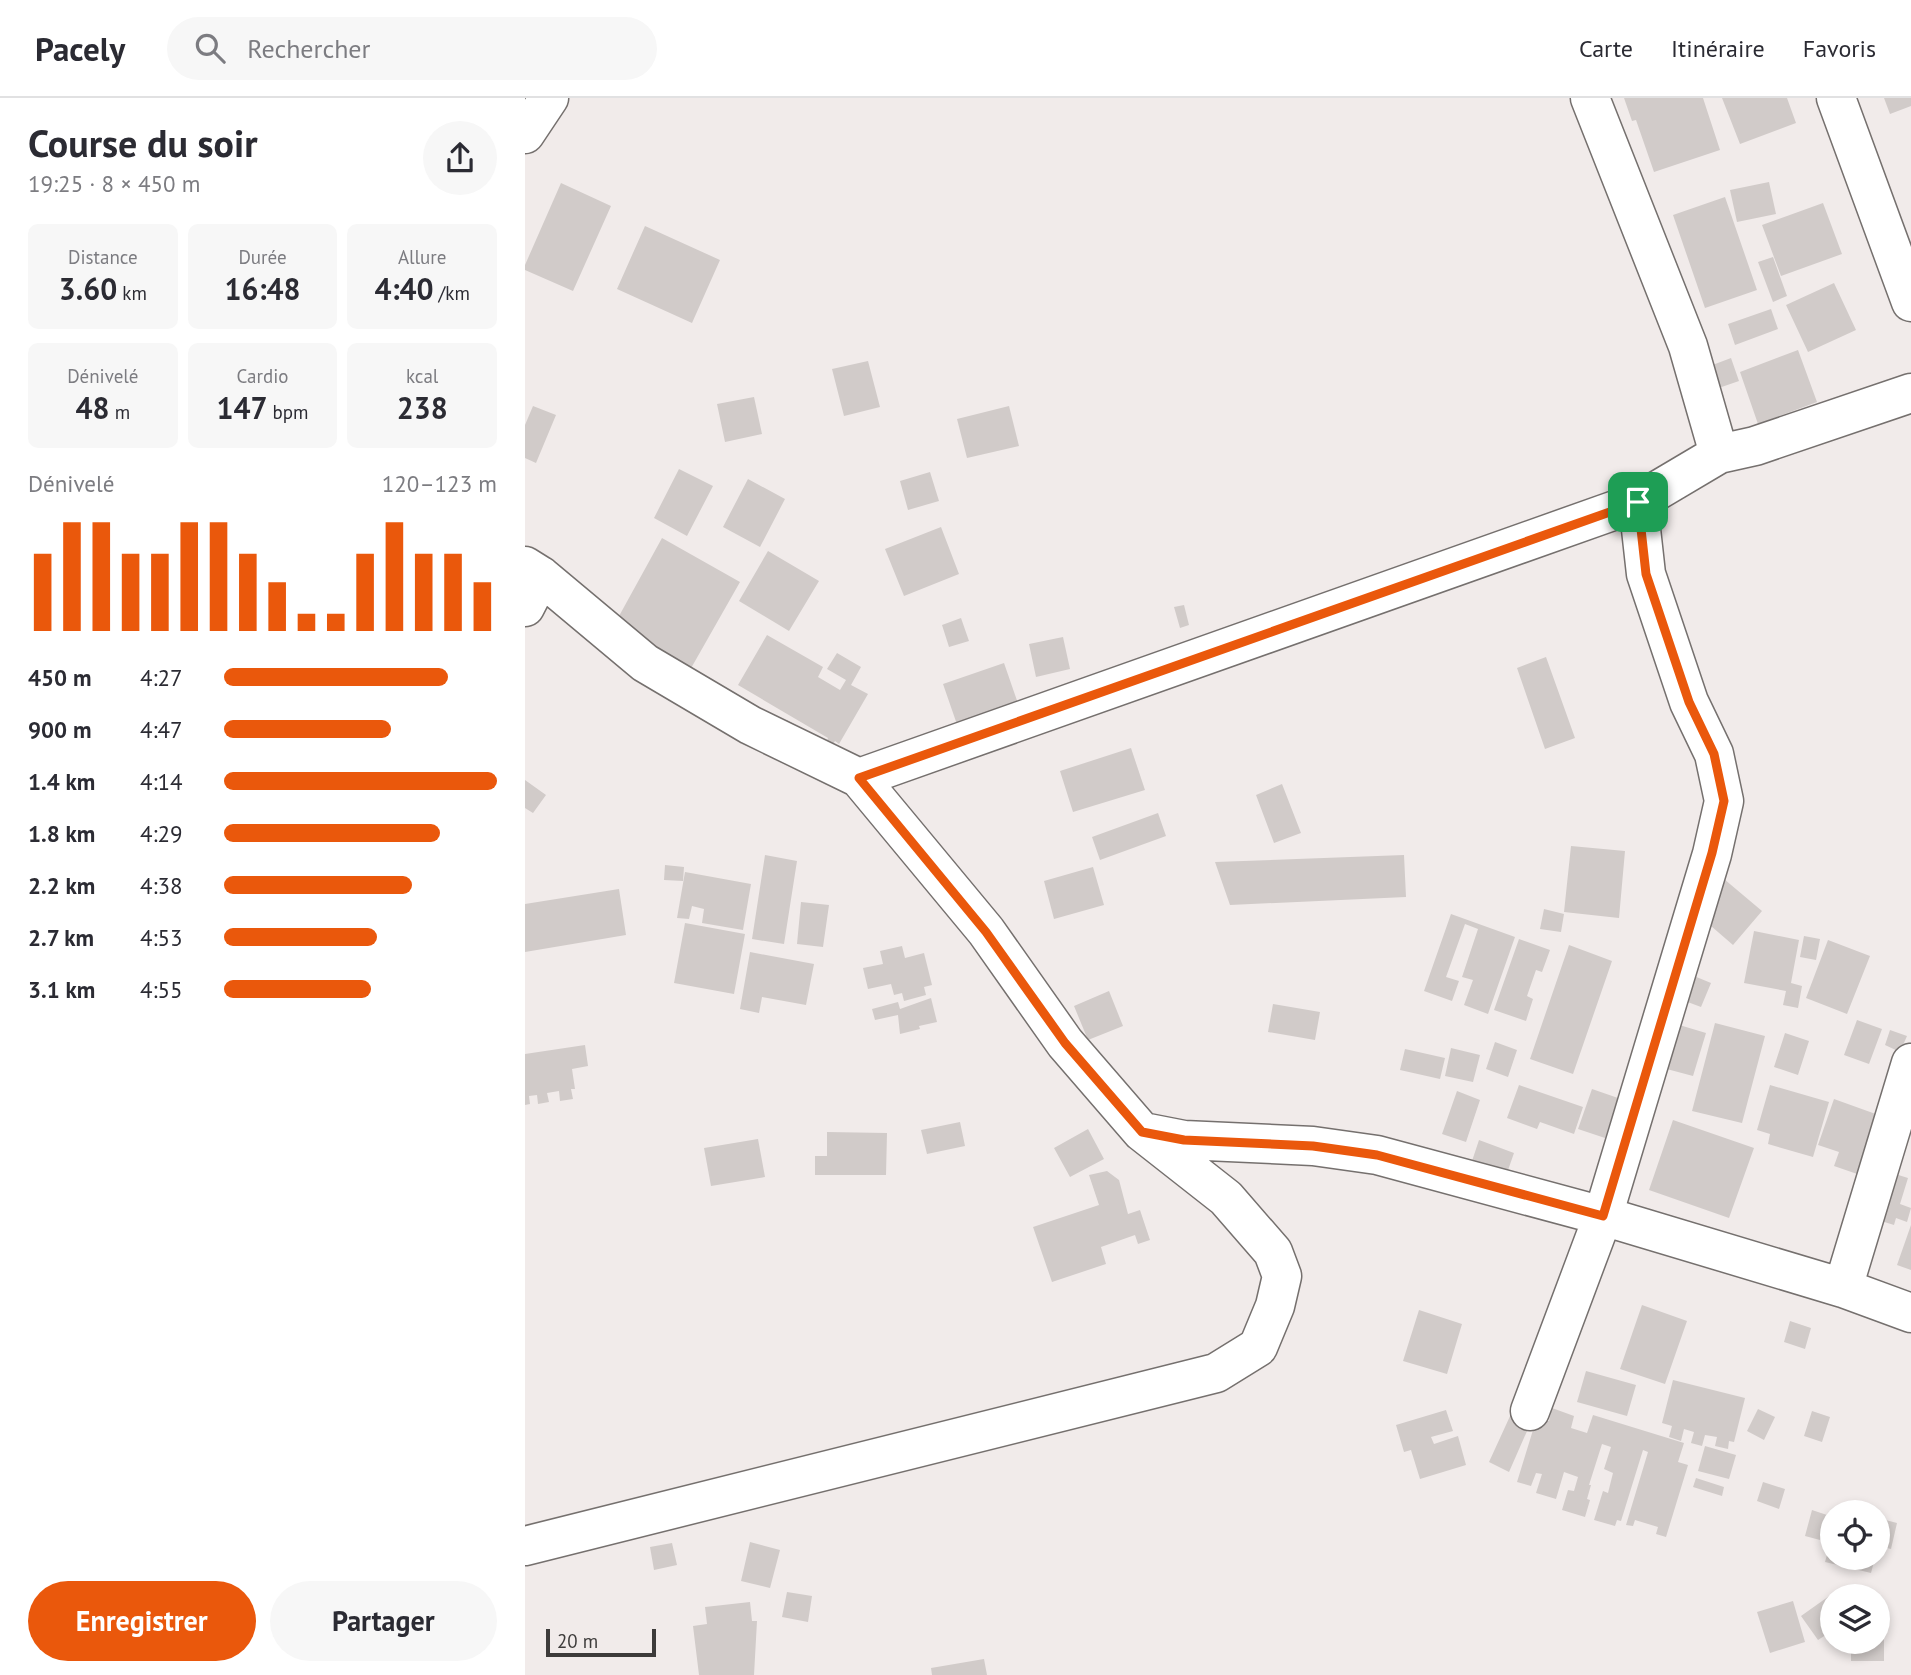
<!DOCTYPE html>
<html lang="fr">
<head>
<meta charset="utf-8">
<style>
  body { margin:0; font-family:"PT Sans",sans-serif; background:#f7f7f7; color:#2b2b33; height:100vh; display:flex; flex-direction:column; font-size:26px; white-space:nowrap }
  * { box-sizing:border-box; margin:0 }
  p { font-size:23px; color:#7c7c81 }
  .icon { flex:none; width:38px; height:38px; fill:none; stroke:currentColor; stroke-width:2; stroke-linecap:round; stroke-linejoin:round }
  .map { position:relative; flex:1; overflow:hidden }
  .details { display:flex; flex-direction:column; background:#fff; width:525px }
  .details>* { flex:none }
  .tools { position:absolute; left:1295px; top:1402px; display:grid; gap:14px }
  .tools a { display:grid; place-items:center; width:70px; height:70px; border-radius:50%; background:#fff; box-shadow:0 4px 10px #0003; font-size:35px }
  .scale { position:absolute; left:21px; bottom:18px; width:110px; box-sizing:border-box; padding-left:7px; border:4px solid #3d3b3a; border-top:0; font-size:19px; line-height:24px; white-space:nowrap; color:#3d3b3a; -webkit-text-stroke:5px #f1ebea; paint-order:stroke }
  .pin { position:absolute; display:grid; place-items:center; width:60px; height:60px; color:#fff; margin:-30px; border-radius:14px; box-shadow:0 4px 10px #0006 }
  .round { display:grid; place-items:center; flex:none; width:74px; height:74px; border-radius:37px; background:#f7f7f7 }
  .overview { display:flex; align-items:center; justify-content:space-between; height:119px; padding:0 28px }
  h1 { font-size:38px; font-weight:700; line-height:52px }
  .stats { display:grid; grid-template-columns:repeat(3,1fr); gap:10px; height:119px; padding:7px 28px }
  .stats div { display:grid; align-content:center; border-radius:10px; background:#f7f7f7; text-align:center }
  .stats b { font-size:30px; font-weight:700 }
  .stats small { font-size:19px; font-weight:400 }
  .stats p { font-size:19px }
  .chart { height:196px; padding:14px 28px }
  .chart p { display:flex; justify-content:space-between }
  .chart svg { width:100%; height:126px; margin-top:7px; stroke:#ea580c; stroke-width:6 }
  .primary-button { display:flex; gap:14px; margin-top:auto; padding:14px 28px }
  .primary-button a { flex:1; height:80px; border-radius:42px; background:#ea580c; color:#fff; font-size:28px; font-weight:700; line-height:80px; text-align:center }
  .primary-button a+a { background:#f7f7f7; color:#2b2b33 }
  ul { padding:0 28px; list-style:none; font-size:23px }
  li { display:grid; grid-template-columns:112px 84px 1fr; align-items:center; height:52px }
  li i { height:18px; border-radius:9px; background:#ea580c }
  header { display:flex; align-items:center; gap:42px; box-sizing:border-box; height:98px; padding:0 35px; background:#fff; border-bottom:2px solid #e1e1e2 }
  header strong { font-size:33px }
  nav { display:flex; gap:38px; margin-inline-start:auto; font-size:24px }
  .search { width:490px; height:63px; background:#f7f7f7; display:flex; align-items:center; gap:18px; box-sizing:border-box; padding:0 24px; border-radius:38px; color:#7c7c81; font-size:26px }
  main { display:flex; flex:1; min-height:0 }
  .map>svg:first-child { display:block }
</style>
</head>
<body>
<header>
<strong>Pacely</strong>
<div class="search"><svg class="icon" aria-label="search" viewBox="0 0 24 24"><circle cx="10" cy="10" r="6"/><path d="M15 15l6 6"/></svg>Rechercher</div>
<nav><a>Carte</a><a>Itinéraire</a><a>Favoris</a></nav>
</header>
<main>
<section class="details">
<div class="overview"><div><h1>Course du soir</h1><p>19:25 · 8 × 450 m</p></div><a class="round"><svg class="icon" aria-label="share" viewBox="0 0 24 24"><path d="M12 15V3M7 8l5-5 5 5M5 13v7h14v-7"/></svg></a></div>
<div class="stats">
<div><p>Distance</p><b>3.60<small> km</small></b></div>
<div><p>Durée</p><b>16:48</b></div>
<div><p>Allure</p><b>4:40<small> /km</small></b></div>
</div>
<div class="stats">
<div><p>Dénivelé</p><b>48<small> m</small></b></div>
<div><p>Cardio</p><b>147<small> bpm</small></b></div>
<div><p>kcal</p><b>238</b></div>
</div>
<div class="chart"><p><span>Dénivelé</span>120–123 m</p>
<svg viewBox="0 0 160 44" preserveAspectRatio="none"><path d="M5 44V17M15 44V6M25 44V6M35 44V17M45 44V17M55 44V6M65 44V6M75 44V17M85 44V27M95 44V38M105 44V38M115 44V17M125 44V6M135 44V17M145 44V17M155 44V27"/></svg>
</div>
<ul>
<li><b>450 m</b>4:27<i style="width:82%"></i></li>
<li><b>900 m</b>4:47<i style="width:61%"></i></li>
<li><b>1.4 km</b>4:14<i style="width:100%"></i></li>
<li><b>1.8 km</b>4:29<i style="width:79%"></i></li>
<li><b>2.2 km</b>4:38<i style="width:69%"></i></li>
<li><b>2.7 km</b>4:53<i style="width:56%"></i></li>
<li><b>3.1 km</b>4:55<i style="width:54%"></i></li>
</ul>
<div class="primary-button"><a>Enregistrer</a><a>Partager</a></div>
</section>
<div class="map">
<svg width="1386" height="1577" viewBox="0 0 1386 1577">
  <rect width="100%" height="100%" fill="#f1ebea"/>
  <path fill="#d1cbc9" d="M 1099,0 L 1178,0 L 1195,52 L 1129,74 L 1111,22 L 1107,23 Z
    M 1197,0 L 1262,0 L 1271,25 L 1215,46 Z
    M 1359,0 L 1386,0 L 1386,8 L 1365,16 Z
    M 1244,84 L 1251,116 L 1212,124 L 1205,92 Z
    M 36,85 L 86,108 L 48,193 L 0,172 L 0,167 Z
    M 1200,99 L 1232,192 L 1180,210 L 1148,117 Z
    M 1298,105 L 1317,156 L 1256,178 L 1237,127 Z
    M 120,128 L 195,162 L 167,225 L 92,191 Z
    M 1248,159 L 1262,198 L 1248,204 L 1233,164 Z
    M 1309,185 L 1331,232 L 1283,254 L 1261,207 Z
    M 1246,211 L 1253,231 L 1210,247 L 1203,226 Z
    M 1273,252 L 1292,304 L 1233,326 L 1215,274 Z
    M 1206,260 L 1214,283 L 1185,293 L 1177,271 Z
    M 343,263 L 355,309 L 319,318 L 307,271 Z
    M 229,299 L 237,336 L 200,344 L 192,306 Z
    M 8,308 L 31,317 L 11,365 L 0,360 L 0,327 Z
    M 484,308 L 494,348 L 442,360 L 432,321 Z
    M 154,371 L 188,388 L 162,438 L 129,420 Z
    M 405,374 L 414,403 L 383,412 L 375,383 Z
    M 223,381 L 260,401 L 235,449 L 198,429 Z
    M 416,429 L 434,476 L 379,498 L 360,451 Z
    M 137,440 L 215,484 L 165,572 L 88,529 Z
    M 243,453 L 294,483 L 264,533 L 214,503 Z
    M 659,507 L 664,527 L 655,530 L 649,509 Z
    M 436,520 L 444,543 L 424,549 L 417,527 Z
    M 242,537 L 298,569 L 293,579 L 315,592 L 321,582 L 302,571 L 312,555 L 336,569 L 326,587 L 343,596 L 314,646 L 310,643 L 302,656 L 257,630 L 262,622 L 301,645 L 303,640 L 213,587 Z
    M 538,539 L 545,571 L 511,579 L 504,546 Z
    M 1021,559 L 1050,640 L 1020,651 L 992,570 Z
    M 479,565 L 497,617 L 436,638 L 418,586 Z
    M 606,650 L 620,692 L 548,714 L 535,673 Z
    M 0,682 L 21,697 L 8,715 L 0,710 Z
    M 757,686 L 776,735 L 749,745 L 731,697 Z
    M 633,715 L 641,738 L 575,762 L 567,739 Z
    M 1046,748 L 1100,753 L 1094,820 L 1039,814 Z
    M 240,757 L 272,763 L 259,846 L 227,841 Z
    M 879,757 L 881,799 L 705,807 L 690,764 Z
    M 140,767 L 159,769 L 158,783 L 139,782 Z
    M 568,769 L 579,807 L 529,821 L 519,783 Z
    M 160,774 L 226,786 L 218,832 L 177,825 L 179,811 L 167,808 L 164,821 L 152,820 Z
    M 1199,781 L 1237,813 L 1208,847 L 1171,815 Z
    M 94,791 L 101,837 L 0,854 L 0,806 Z
    M 276,804 L 304,807 L 298,849 L 272,846 Z
    M 1019,811 L 1039,816 L 1036,834 L 1015,831 Z
    M 926,816 L 990,839 L 963,916 L 939,907 L 948,882 L 937,879 L 953,831 L 940,826 L 921,879 L 934,883 L 927,903 L 899,893 Z
    M 160,825 L 220,836 L 209,896 L 149,885 Z
    M 1229,833 L 1274,842 L 1266,885 L 1277,888 L 1273,910 L 1258,907 L 1261,893 L 1219,885 Z
    M 1279,838 L 1295,841 L 1291,862 L 1275,859 Z
    M 994,841 L 1025,852 L 1017,874 L 1011,872 L 1002,898 L 1008,901 L 1001,923 L 969,912 Z
    M 1303,842 L 1345,858 L 1322,916 L 1281,900 Z
    M 1044,847 L 1087,863 L 1048,976 L 1005,961 Z
    M 377,848 L 380,860 L 399,855 L 407,887 L 399,889 L 401,897 L 379,903 L 377,895 L 369,897 L 366,886 L 343,891 L 338,870 L 358,866 L 355,853 Z
    M 225,854 L 289,866 L 281,907 L 237,899 L 234,915 L 215,911 Z
    M 1169,878 L 1186,885 L 1176,909 L 1160,903 Z
    M 584,893 L 598,928 L 563,942 L 549,908 Z
    M 406,900 L 412,924 L 394,928 L 395,931 L 375,936 L 373,917 L 350,922 L 347,911 L 373,904 L 375,911 Z
    M 748,906 L 795,914 L 790,942 L 743,934 Z
    M 1332,922 L 1357,931 L 1344,966 L 1319,957 Z
    M 1190,925 L 1240,938 L 1217,1025 L 1167,1013 Z
    M 1151,926 L 1181,935 L 1168,978 L 1138,970 Z
    M 1365,932 L 1382,938 L 1375,954 L 1360,947 Z
    M 1260,935 L 1284,943 L 1273,977 L 1249,969 Z
    M 970,944 L 992,952 L 983,979 L 961,971 Z
    M 60,947 L 63,968 L 47,971 L 50,991 L 46,991 L 48,1001 L 35,1003 L 34,993 L 22,995 L 24,1004 L 13,1006 L 12,997 L 4,998 L 5,1006 L 0,1007 L 0,956 Z
    M 926,950 L 955,957 L 948,984 L 920,978 Z
    M 880,951 L 920,960 L 915,981 L 875,972 Z
    M 994,987 L 1058,1009 L 1049,1036 L 1015,1024 L 1012,1031 L 982,1020 Z
    M 1245,987 L 1304,1004 L 1288,1059 L 1243,1046 L 1245,1036 L 1232,1032 Z
    M 1067,991 L 1093,1000 L 1080,1040 L 1053,1031 Z
    M 932,993 L 955,1002 L 941,1044 L 917,1036 Z
    M 1309,1001 L 1359,1019 L 1338,1078 L 1309,1068 L 1314,1054 L 1293,1047 Z
    M 1148,1022 L 1229,1050 L 1204,1120 L 1124,1092 Z
    M 435,1024 L 440,1048 L 402,1056 L 396,1032 Z
    M 563,1031 L 579,1061 L 545,1079 L 529,1050 Z
    M 302,1034 L 362,1035 L 361,1077 L 290,1077 L 290,1058 L 302,1058 Z
    M 233,1041 L 240,1079 L 186,1088 L 179,1050 Z
    M 954,1042 L 989,1055 L 982,1075 L 947,1063 Z
    M 582,1073 L 594,1082 L 603,1116 L 615,1112 L 625,1142 L 613,1146 L 610,1137 L 576,1149 L 581,1166 L 527,1184 L 508,1129 L 574,1107 L 564,1077 Z
    M 1367,1075 L 1383,1080 L 1375,1106 L 1386,1110 L 1382,1124 L 1371,1120 L 1369,1127 L 1353,1122 Z
    M 1386,1127 L 1386,1172 L 1372,1167 Z
    M 1117,1207 L 1162,1223 L 1140,1286 L 1095,1271 Z
    M 894,1212 L 937,1226 L 922,1276 L 878,1263 Z
    M 1265,1223 L 1286,1230 L 1280,1251 L 1259,1244 Z
    M 1061,1273 L 1111,1287 L 1102,1318 L 1052,1304 Z
    M 1148,1282 L 1220,1300 L 1209,1344 L 1204,1343 L 1203,1351 L 1190,1348 L 1192,1339 L 1180,1337 L 1177,1348 L 1166,1345 L 1169,1334 L 1159,1331 L 1156,1343 L 1144,1339 L 1147,1328 L 1137,1325 Z
    M 1027,1310 L 1049,1318 L 1046,1330 L 1062,1335 L 1068,1317 L 1159,1345 L 1153,1364 L 1163,1367 L 1141,1439 L 1131,1436 L 1133,1429 L 1110,1422 L 1108,1428 L 1101,1427 L 1123,1354 L 1118,1352 L 1096,1423 L 1092,1422 L 1090,1428 L 1069,1422 L 1078,1393 L 1083,1395 L 1088,1375 L 1079,1371 L 1086,1349 L 1077,1346 L 1064,1387 L 1066,1387 L 1062,1401 L 1065,1402 L 1060,1419 L 1037,1412 L 1043,1392 L 1049,1393 L 1053,1379 L 1039,1374 L 1031,1401 L 1011,1395 L 1017,1376 L 1011,1375 L 1006,1388 L 992,1384 L 1012,1319 L 1024,1323 Z
    M 1233,1311 L 1250,1319 L 1239,1342 L 1222,1333 Z
    M 921,1312 L 928,1333 L 906,1339 L 909,1346 L 933,1338 L 941,1367 L 895,1381 L 886,1352 L 879,1354 L 871,1327 Z
    M 1287,1313 L 1305,1319 L 1297,1344 L 1279,1338 Z
    M 986,1316 L 1006,1324 L 984,1374 L 964,1364 Z
    M 1180,1348 L 1211,1357 L 1204,1381 L 1173,1373 Z
    M 1171,1380 L 1199,1389 L 1197,1398 L 1168,1389 Z
    M 1238,1384 L 1260,1391 L 1254,1411 L 1232,1403 Z
    M 1287,1412 L 1302,1417 L 1295,1442 L 1280,1438 Z
    M 1353,1420 L 1372,1425 L 1366,1451 L 1353,1448 Z
    M 1306,1421 L 1307,1460 L 1350,1460 L 1346,1475 L 1300,1464 L 1306,1442 L 1302,1441 Z
    M 225,1444 L 255,1452 L 245,1490 L 216,1483 Z
    M 147,1445 L 152,1467 L 129,1472 L 125,1449 Z
    M 262,1494 L 287,1498 L 283,1524 L 257,1519 Z
    M 1307,1496 L 1307,1533 L 1293,1542 L 1276,1518 Z
    M 1268,1503 L 1280,1544 L 1245,1555 L 1232,1514 Z
    M 225,1504 L 227,1523 L 232,1523 L 229,1577 L 174,1577 L 168,1528 L 182,1526 L 180,1509 Z
    M 1353,1524 L 1359,1524 L 1359,1563 L 1326,1563 L 1326,1544 L 1353,1544 Z
    M 459,1561 L 462,1577 L 407,1577 L 406,1570 Z"/>
  <g fill="none" stroke-linecap="round" stroke-linejoin="round">
    <g stroke="#75706e" stroke-width="41">
      <path id="street" d="M 1065,0 L 1163,248 L 1194,356
        M 1311,0 L 1386,204
        M 0,468 L 16,478 L 120,565 L 225,627 L 334,680 L 461,833 L 540,945 L 617,1034 L 701,1100 L 748,1154 L 757,1178 L 750,1208 L 733,1249 L 691,1275 L 0,1448
        M 0,509 L 16,478
        M 334,680 L 1113,404 L 1194,356 L 1230,348 L 1386,295
        M 618,1034 L 659,1042 L 788,1048 L 852,1057 L 1078,1118 L 1318,1190 L 1386,1215
        M 1318,1190 L 1386,965
        M 1005,1313 L 1078,1118 L 1187,756 L 1199,703 L 1189,656 L 1164,604 L 1121,476 L 1113,404"/>
    </g>
    <g stroke="#75706e" stroke-width="41">
      <path id="highway" d="M 0,36 L 24,0"/>
    </g>
    <use href="#street" stroke="#fff" stroke-width="38"/>
    <use href="#highway" stroke="#fff" stroke-width="38"/>
  </g>
  <g fill="none" stroke-linecap="round" stroke-linejoin="round">
    <g stroke="#fff" stroke-width="14">
      <path id="route" d="M 1113,404 L 1121,476 L 1164,604 L 1189,656 L 1199,703 L 1187,755 L 1078,1118 L 852,1057 L 788,1048 L 659,1042 L 617,1034 L 540,945 L 461,834 L 334,680 Z"/>
    </g>
    <use href="#route" stroke="#ea580c" stroke-width="9"/>
  </g>
</svg>
<div class="tools">
<a><svg class="icon" aria-label="locate" viewBox="0 0 24 24"><circle cx="12" cy="12" r="6"/><path d="M12 2v4M12 18v4M2 12h4M18 12h4"/></svg></a>
<a><svg class="icon" aria-label="layers" viewBox="0 0 24 24"><path d="M12 4l9 5-9 5-9-5zM3 14l9 5 9-5"/></svg></a>
</div>
<div class="scale">20 m</div>
<div class="pin" style="left:1113px;top:404px;background:#1e9e55"><svg class="icon" aria-label="arrive" viewBox="0 0 24 24"><path d="M6 21V4h12l-3 4 3 4H6"/></svg></div>
</div>
</main>
</body>
</html>
